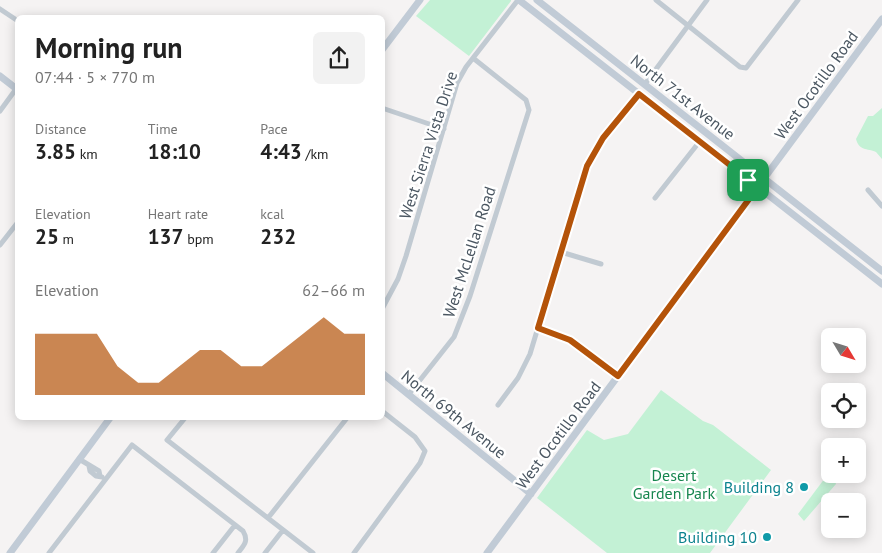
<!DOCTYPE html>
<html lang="en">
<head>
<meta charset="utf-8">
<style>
  body { margin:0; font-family:"PT Sans",sans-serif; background:#f2f2f2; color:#222; height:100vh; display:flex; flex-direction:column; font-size:19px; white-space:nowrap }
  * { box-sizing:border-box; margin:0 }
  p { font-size:16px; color:#767676 }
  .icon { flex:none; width:28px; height:28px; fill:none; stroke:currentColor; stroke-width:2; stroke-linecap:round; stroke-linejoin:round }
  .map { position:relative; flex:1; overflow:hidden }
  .drawer { position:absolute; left:15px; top:15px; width:370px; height:405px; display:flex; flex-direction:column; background:#fff; border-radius:8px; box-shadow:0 2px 12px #0003 }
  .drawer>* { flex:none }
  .needle { width:32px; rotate:128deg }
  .controls { position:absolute; left:821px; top:328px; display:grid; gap:10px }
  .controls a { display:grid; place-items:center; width:45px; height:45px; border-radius:8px; background:#fff; box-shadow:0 2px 12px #0003; font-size:25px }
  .pin { position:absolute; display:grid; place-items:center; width:42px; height:42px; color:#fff; margin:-21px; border-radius:10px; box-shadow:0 2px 8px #0006 }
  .round { display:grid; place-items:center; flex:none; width:52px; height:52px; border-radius:8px; background:#f2f2f2 }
  .head { display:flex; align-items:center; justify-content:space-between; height:85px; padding:0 20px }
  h1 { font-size:28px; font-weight:700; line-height:38px }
  .metrics { display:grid; grid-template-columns:repeat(3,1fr); gap:8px; height:85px; padding:5px 20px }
  .metrics div { display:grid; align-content:center }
  .metrics b { font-size:21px; font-weight:700 }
  .metrics small { font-size:14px; font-weight:400 }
  .metrics p { font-size:14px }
  .chart { height:140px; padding:10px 20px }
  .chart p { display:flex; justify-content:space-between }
  .chart svg { width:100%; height:90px; margin-top:5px; fill:#b45309; opacity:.7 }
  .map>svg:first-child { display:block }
</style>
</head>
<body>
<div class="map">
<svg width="882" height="553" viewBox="0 0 882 553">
  <rect width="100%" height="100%" fill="#f5f3f3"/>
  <path fill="#c3f1d5" d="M 430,0 L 511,0 L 511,1 L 469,56 L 416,16 Z
    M 882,108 L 882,159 L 876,152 C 867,148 859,151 856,139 L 868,116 L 873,116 Z
    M 661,390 L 703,421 L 713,425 L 771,470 L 710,553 L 607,553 L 537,498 L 587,430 L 604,440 L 628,434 Z
    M 828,474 L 834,477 L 836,484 L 804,521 L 798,514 Z"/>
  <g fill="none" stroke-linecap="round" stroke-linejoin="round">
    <path stroke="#c1cad2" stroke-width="5" d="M 656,0 L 740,67 L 746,68 L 798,0
      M 0,9 L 18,21
      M 645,84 L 707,0
      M 382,108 L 444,129
      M 0,111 L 16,89
      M 868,190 L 882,206
      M 655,198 L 700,141
      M 0,245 L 18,222
      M 561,252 L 601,264
      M 382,309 L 398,279 L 406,256 L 457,83 L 466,67 L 518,0
      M 538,328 L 570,340 L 618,376
      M 409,394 L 454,337 L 470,296 L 529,110 L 526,100 L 473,58
      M 498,405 L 518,378 L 530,354 L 587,165 L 603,137 L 639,93
      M 185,418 L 167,440 L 313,553
      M 79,459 L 99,471 L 100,476
      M 89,466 L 90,471 L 96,476 L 102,477
      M 268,518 L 347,418
      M 49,553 L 132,445 L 243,531 C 249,541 244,545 238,553
      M 213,553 L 235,525
      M 265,553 L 283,530
      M 354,553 L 420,463 L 425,451 L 415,437 L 382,411"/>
    <path stroke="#c1cbd6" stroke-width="7" d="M 519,0 L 882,284
      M 537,0 L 882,271
      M 382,50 L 420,0
      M 0,76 L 18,90
      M 382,373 L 531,494
      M 10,553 L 110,418
      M 487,553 L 882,19"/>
  </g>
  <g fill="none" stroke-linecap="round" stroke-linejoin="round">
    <g stroke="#fff" stroke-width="10">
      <path id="route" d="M 639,94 L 758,187 L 618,376 L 570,340 L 538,328 L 587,166 L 603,138 Z"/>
    </g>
    <use href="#route" stroke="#b45309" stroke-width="6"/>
  </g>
  <g fill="#0f9aa8" stroke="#fff" stroke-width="2">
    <circle cx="804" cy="487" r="5"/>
    <circle cx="767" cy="537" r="5"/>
  </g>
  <g text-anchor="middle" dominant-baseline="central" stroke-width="5" stroke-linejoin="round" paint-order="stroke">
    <g font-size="16" fill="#4a5661" stroke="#fff">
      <text transform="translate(816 85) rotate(-54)">West Ocotillo Road</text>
      <text transform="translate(683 97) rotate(38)">North 71st Avenue</text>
      <text transform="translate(428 145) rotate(-72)">West Sierra Vista Drive</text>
      <text transform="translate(469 252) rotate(-72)">West McLellan Road</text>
      <text transform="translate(454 414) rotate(39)">North 69th Avenue</text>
      <text transform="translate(558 435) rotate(-53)">West Ocotillo Road</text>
    </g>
    <g font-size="16" fill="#17864f" stroke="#fff">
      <text x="674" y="475">Desert<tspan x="674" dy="18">Garden Park</tspan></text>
    </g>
    <g font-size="16" fill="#0d838f" stroke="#fff" text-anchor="end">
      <text x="794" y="487">Building 8</text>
      <text x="757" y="537">Building 10</text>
    </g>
  </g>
</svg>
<div class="controls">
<a><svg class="needle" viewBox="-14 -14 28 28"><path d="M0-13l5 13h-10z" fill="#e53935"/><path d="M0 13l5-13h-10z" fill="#767676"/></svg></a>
<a><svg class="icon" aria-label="locate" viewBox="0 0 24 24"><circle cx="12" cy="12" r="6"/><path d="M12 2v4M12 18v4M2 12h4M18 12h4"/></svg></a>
<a>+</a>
<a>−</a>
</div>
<div class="pin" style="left:748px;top:180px;background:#1e9e55"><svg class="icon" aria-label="arrive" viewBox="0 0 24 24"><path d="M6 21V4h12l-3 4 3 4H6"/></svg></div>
<section class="drawer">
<div class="head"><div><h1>Morning run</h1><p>07:44 · 5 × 770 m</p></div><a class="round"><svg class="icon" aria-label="share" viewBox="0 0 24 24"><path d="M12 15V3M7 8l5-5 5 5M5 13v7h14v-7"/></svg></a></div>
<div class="metrics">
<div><p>Distance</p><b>3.85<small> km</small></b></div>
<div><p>Time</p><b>18:10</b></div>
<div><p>Pace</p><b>4:43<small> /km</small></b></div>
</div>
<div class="metrics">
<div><p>Elevation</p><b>25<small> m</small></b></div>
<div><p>Heart rate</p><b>137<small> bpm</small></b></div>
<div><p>kcal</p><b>232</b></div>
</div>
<div class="chart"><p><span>Elevation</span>62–66 m</p>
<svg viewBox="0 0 160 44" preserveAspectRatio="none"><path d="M0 44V14L10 14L20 14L30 14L40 30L50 38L60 38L70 30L80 22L90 22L100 30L110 30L120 22L130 14L140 6L150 14L160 14V44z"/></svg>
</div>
</section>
</div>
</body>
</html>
